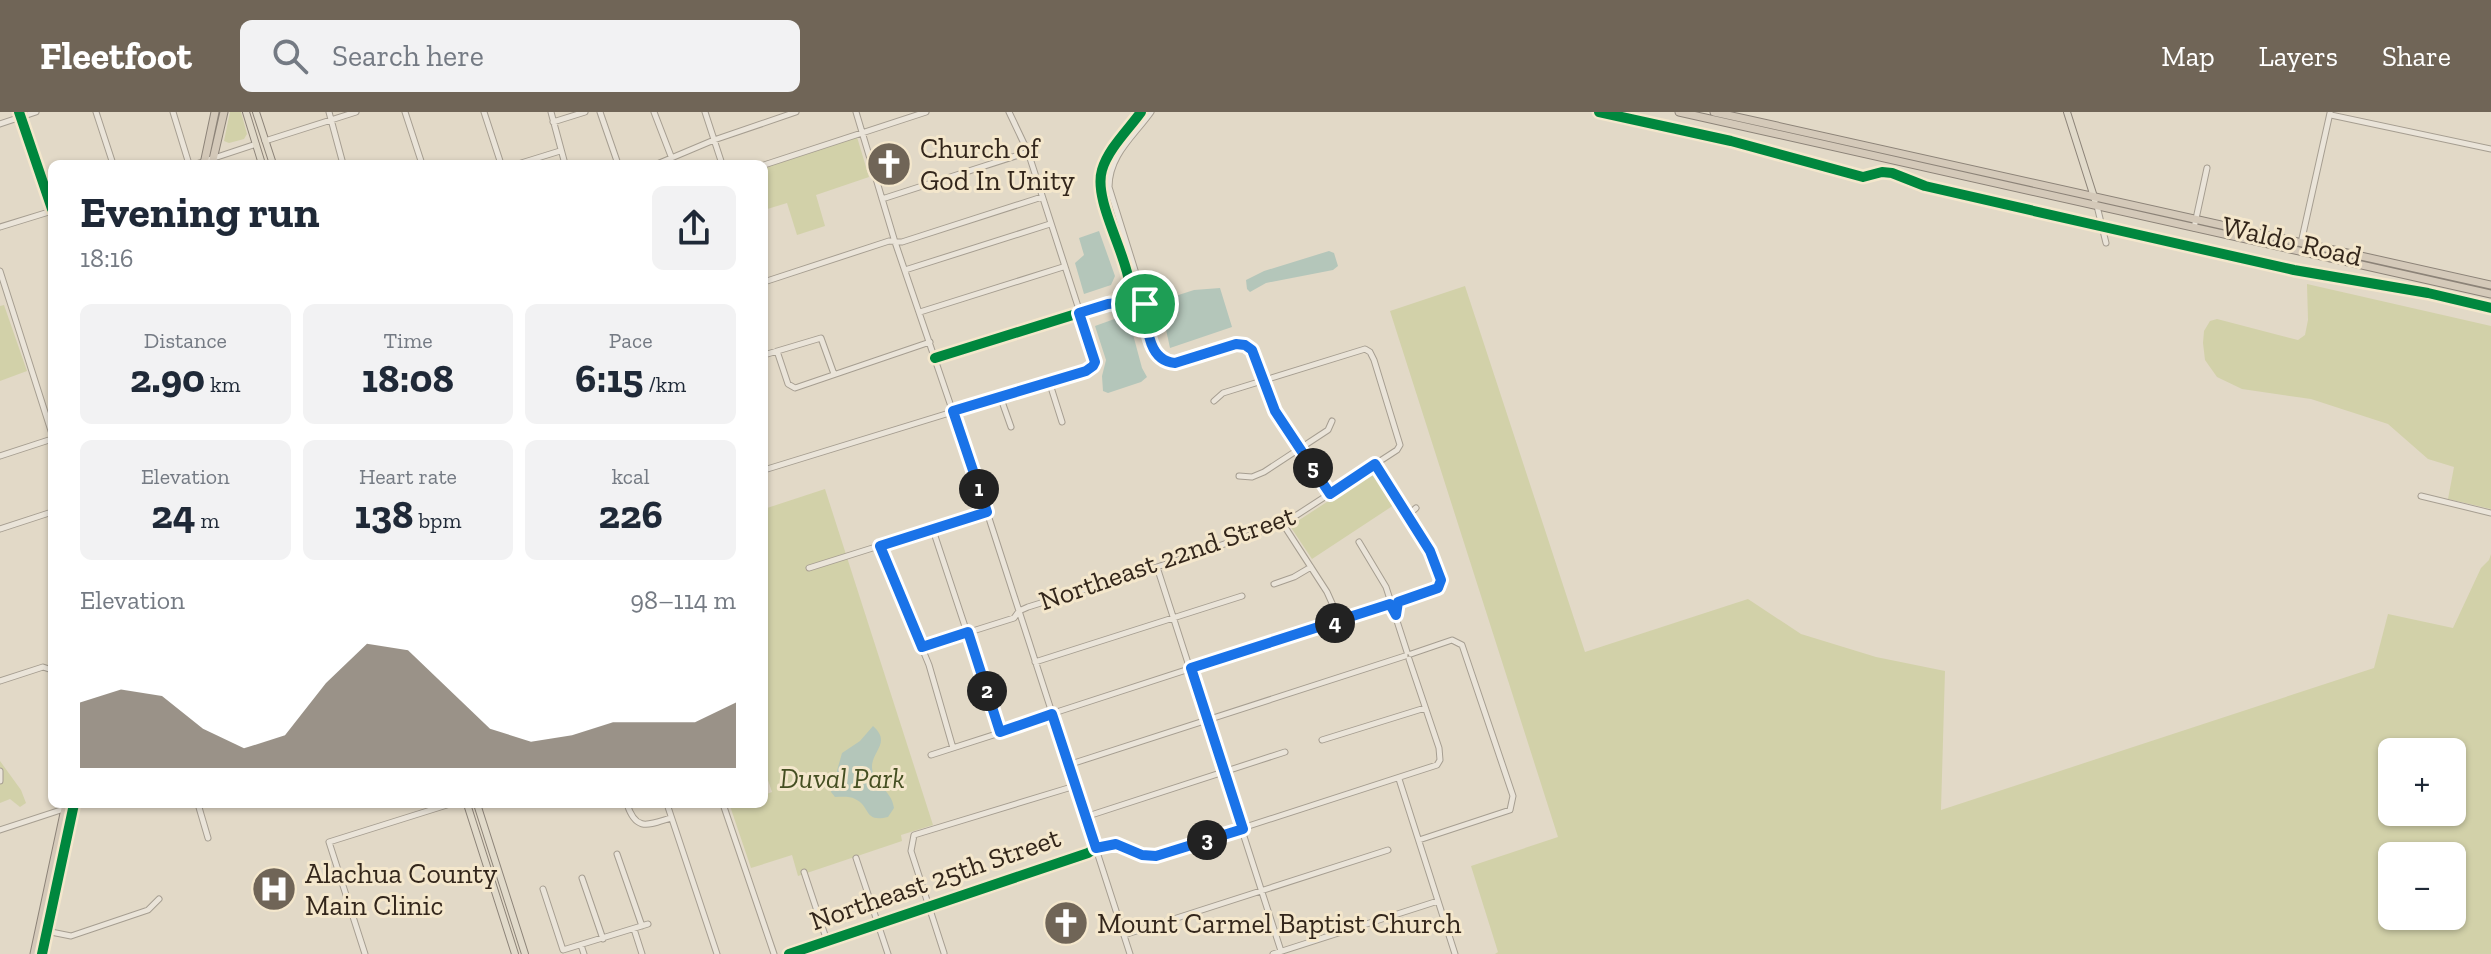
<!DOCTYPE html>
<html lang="en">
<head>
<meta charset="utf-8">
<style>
  body { margin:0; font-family:"Zilla Slab",serif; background:#f2f2f3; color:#1f2937; height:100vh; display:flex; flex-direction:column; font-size:30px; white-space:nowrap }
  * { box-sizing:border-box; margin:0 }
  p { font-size:26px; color:#747a83 }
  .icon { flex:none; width:44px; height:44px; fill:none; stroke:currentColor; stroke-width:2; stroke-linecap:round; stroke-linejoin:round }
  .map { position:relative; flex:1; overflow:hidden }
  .sheet { position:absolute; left:48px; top:48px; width:720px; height:648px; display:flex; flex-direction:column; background:#fff; border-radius:12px; box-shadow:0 2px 6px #0004 }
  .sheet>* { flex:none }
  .controls { position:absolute; left:2378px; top:626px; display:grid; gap:16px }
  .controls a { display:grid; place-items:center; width:88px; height:88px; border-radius:12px; background:#fff; box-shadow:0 2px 6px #0004; font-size:40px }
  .pin { position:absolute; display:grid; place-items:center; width:68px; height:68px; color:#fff; margin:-34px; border:4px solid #fff; border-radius:50%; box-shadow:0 2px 8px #0007 }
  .km { position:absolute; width:40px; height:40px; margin:-20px; border-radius:50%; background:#222; color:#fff; font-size:22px; line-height:40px; text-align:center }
  .round { display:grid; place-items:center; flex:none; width:84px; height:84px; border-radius:12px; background:#f2f2f3 }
  .overview { display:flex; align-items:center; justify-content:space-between; height:136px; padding:0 32px }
  h1 { font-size:44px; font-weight:700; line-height:60px }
  .stats { display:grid; grid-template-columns:repeat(3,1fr); gap:12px; height:136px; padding:8px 32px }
  .stats div { display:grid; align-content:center; border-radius:12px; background:#f2f2f3; text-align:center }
  .stats b { font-size:40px; font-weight:700 }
  .stats small { font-size:22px; font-weight:400 }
  .stats p { font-size:22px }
  .chart { height:224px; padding:16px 32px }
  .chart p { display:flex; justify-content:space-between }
  .chart svg { width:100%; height:144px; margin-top:8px; fill:#706557; opacity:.7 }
  header { display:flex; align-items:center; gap:48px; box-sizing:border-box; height:112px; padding:0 40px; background:#706557; color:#fff }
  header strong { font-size:38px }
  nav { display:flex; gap:44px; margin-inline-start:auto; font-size:28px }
  .search { width:560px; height:72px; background:#f2f2f3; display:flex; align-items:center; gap:20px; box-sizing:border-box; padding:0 28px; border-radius:12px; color:#747a83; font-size:30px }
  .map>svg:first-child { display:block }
</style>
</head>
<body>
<header>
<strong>Fleetfoot</strong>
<div class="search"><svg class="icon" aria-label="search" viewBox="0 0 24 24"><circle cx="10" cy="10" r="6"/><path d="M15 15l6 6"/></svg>Search here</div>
<nav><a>Map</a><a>Layers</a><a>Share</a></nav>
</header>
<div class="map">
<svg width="2491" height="842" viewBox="0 0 2491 842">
  <rect width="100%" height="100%" fill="#e2d9c7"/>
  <path fill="#d2d1a9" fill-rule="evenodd" d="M 230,0 L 241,0 L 247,22 L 244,27 L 229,31 L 224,29 Z
    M 857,25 L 869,65 L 816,83 L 825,114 L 797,123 L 787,91 L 764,98 L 764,55 Z
    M 2307,172 L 2491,214 L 2491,397 L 2448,387 L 2454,355 L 2428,347 L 2388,312 L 2311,287 L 2242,277 L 2217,265 L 2205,248 L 2203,231 L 2204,219 L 2210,209 L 2217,207 L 2298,228 L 2305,223 L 2308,208 Z
    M 1465,174 L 1585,540 L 1748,487 L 1801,522 L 1876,545 L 1945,559 L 1941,698 L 2374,556 L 2388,502 L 2453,516 L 2481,456 L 2489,448 L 2491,442 L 2491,842 L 1495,842 L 1498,840 L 1471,754 L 1558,725 L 1390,199 ZM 2452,640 L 2452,700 L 2392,700 L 2392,640 ZM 2392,744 L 2452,744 L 2452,804 L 2392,804 Z
    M 4,193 L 27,259 L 0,269 L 0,194 Z
    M 1373,360 L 1394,393 L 1312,447 L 1290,414 Z
    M 825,377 L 933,713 L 901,723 L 902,729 L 798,764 L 792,743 L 751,756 L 730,694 L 764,692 L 764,683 L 772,680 L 764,656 L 764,397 Z
    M 0,649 L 21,678 L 26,691 L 20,695 L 10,687 L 0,691 Z"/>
  <path fill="#b4c6ba" d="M 1099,119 L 1115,164 L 1111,173 L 1084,182 L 1075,151 L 1084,143 L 1079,126 Z
    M 1329,139 L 1334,141 L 1338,154 L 1333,158 L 1266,171 L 1250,180 L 1247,177 L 1246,168 L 1264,159 Z
    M 1220,176 L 1232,215 L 1170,236 L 1162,199 L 1166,187 L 1194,178 Z
    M 1120,205 L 1128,209 L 1131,215 L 1142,256 L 1147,265 L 1141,270 L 1108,281 L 1103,279 L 1102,264 L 1106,248 L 1095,214 Z
    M 873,614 C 892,631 871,639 872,656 C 874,672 892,679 894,696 L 888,705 C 863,711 871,694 855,687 C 850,684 841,685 835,685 L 831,680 L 842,641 L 860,629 Z"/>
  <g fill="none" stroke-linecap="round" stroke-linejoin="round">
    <g stroke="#a69e91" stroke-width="7">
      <path id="minor" d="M 19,0 L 52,97
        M 96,0 L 113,52
        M 173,0 L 189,52
        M 329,0 L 343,52
        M 405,0 L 422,52
        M 484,0 L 501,52
        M 551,0 L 565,52
        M 600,0 L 618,52
        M 654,0 L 674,52
        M 705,0 L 722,52
        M 856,0 L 895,130 L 987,400 L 1130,842
        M 2331,3 L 2491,37
        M 553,10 L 585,0
        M 0,12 L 36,0
        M 265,29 L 356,0
        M 196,52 L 256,32
        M 518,52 L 560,39
        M 657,52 L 714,28 L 796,0
        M 764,53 L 926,0
        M 882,87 L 1028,40
        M 2097,94 L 2106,131
        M 0,115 L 52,99
        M 2194,116 L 2207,56
        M 2301,131 L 2330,1
        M 905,158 L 1050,112
        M 0,159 L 52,322
        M 764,170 L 889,129 L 902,130 L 1042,85
        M 1139,171 L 1109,75 C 1109,43 1134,24 1151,0
        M1126 183a12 12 0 1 1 24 0a12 12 0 1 1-24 0Z
        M 1130,174 C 1126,140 1093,88 1102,58 C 1108,37 1128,18 1141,0
        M 1145,192 L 1147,212
        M 1138,195 C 1146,214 1150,249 1175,251 L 1236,232 L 1245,233 L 1252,238 L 1275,299 L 1330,382
        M 920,200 L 1063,155
        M 777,239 L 788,272 L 795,276 L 930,230
        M 764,243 L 821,226 L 834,262
        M 935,246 L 1108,192 L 1126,182
        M 1049,269 L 1062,310
        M 1000,284 L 1011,315
        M 0,344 L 52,327
        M 764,358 L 1086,259 L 1093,254 L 1094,244 L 1028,40 L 1009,0
        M 1239,364 L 1252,365 L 1264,360 L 1328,318 L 1332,309
        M 2421,384 L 2491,401
        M 1408,403 L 1416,396
        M 1283,412 L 1327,480 L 1340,509
        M 0,417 L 52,400
        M 933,418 L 1000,620
        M 1359,430 L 1386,475 L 1407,540
        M 880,434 L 929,553 L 953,636
        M 1157,455 L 1281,839
        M 809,456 L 987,400
        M 1274,472 L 1294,465 L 1311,455
        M 922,535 L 1014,506 L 1019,499 L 1028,495 L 1157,455 L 1283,412 L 1397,338 L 1400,333 L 1374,248 L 1370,240 L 1365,237 L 1223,281 L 1214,289
        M 1411,542 L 1452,528 L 1462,533 L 1513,684 L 1510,698 L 1419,728
        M 1035,550 L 1242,484
        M 0,569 L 43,555 L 52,558
        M 1322,628 L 1425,596
        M 931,643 L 1046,606 L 1060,599 L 1438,476 C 1449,455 1389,374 1375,352
        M 1068,653 L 1405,544
        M 0,659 L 0,669
        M 1399,667 L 1455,842
        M 198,692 L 208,726
        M 627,692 C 636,720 648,713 671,706
        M 667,692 L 717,842
        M 723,692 L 774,842
        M 1085,705 L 1285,640
        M 0,718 L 79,692
        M 617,742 L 642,814
        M 856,746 L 888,842
        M 804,760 L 827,829
        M 582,766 L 603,827
        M 543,777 L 563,838 L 648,812
        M 634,817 L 642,842
        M 46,819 L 71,824 L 148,798 L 159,787
        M 1124,823 L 1388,738
        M 581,833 L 584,842
        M 944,841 L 911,739 L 914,723 L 1075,674
        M 365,842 L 329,730 L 450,692
        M 789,842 L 1088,741 C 1122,719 1127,746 1156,744 L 1437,653 L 1440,648 L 1439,636 L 1409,547
        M 1273,842 L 1438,789"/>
    </g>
    <g stroke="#8c8378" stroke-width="8">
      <path id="major" d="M 246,0 L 262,52
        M 256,0 L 273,52
        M 2067,0 L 2095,88
        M 467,692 L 515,842
        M 477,692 L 525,842"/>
    </g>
    <g stroke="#8c8378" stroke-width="9">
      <path id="highway" d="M 1679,0 L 2491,182
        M 1714,0 L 2491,173
        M 204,52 L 215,0
        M 212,52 L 224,0
        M 34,842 L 66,692
        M 42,842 L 74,692"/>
    </g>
    <use href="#minor" stroke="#eae4d9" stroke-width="5"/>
    <use href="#major" stroke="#e1daca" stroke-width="6"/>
    <use href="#highway" stroke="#d4c9b9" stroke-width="7"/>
    <g stroke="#f4e7cc" stroke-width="15">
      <path id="cycleway" d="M 19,0 L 52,97
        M 1599,0 L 1731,29 L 1863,65 L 1882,60 L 1892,61 L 1925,74 L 2104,115 L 2294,158 L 2428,181 L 2491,196
        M 1130,174 C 1126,140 1093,88 1102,58 C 1108,37 1128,18 1141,0
        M 1138,195 C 1146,214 1150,249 1175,251 L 1224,235
        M 935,246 L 1108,192 L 1126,182
        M 42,842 L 74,692
        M 789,842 L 1088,741 L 1096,736"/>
    </g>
    <use href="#cycleway" stroke="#00873e" stroke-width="10"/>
  </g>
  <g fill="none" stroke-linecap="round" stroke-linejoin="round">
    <g stroke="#fff" stroke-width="16">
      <path id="route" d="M 1128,190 L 1138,195 L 1145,192 C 1147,213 1147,249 1175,251 L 1236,232 L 1245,233 L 1252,238 L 1275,299 L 1330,382 L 1375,352 L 1430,439 L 1441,468 L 1438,476 L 1398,490 L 1396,503 L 1390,492 L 1191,556 L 1243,717 L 1156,744 L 1142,743 L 1116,732 L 1096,736 L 1052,602 L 1000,620 L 968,520 L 922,535 L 880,434 L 987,400 L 953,299 L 1086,259 L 1093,254 L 1095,250 L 1079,201 L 1108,192 Z"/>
    </g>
    <use href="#route" stroke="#1a73e8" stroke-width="10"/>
  </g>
  <defs>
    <g id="church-disc" transform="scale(2.3)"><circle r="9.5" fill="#706557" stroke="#f4e7cc"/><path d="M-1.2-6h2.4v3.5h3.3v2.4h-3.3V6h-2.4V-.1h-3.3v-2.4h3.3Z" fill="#fff"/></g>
    <g id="hospital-disc" transform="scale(2.3)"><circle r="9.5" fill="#706557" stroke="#f4e7cc"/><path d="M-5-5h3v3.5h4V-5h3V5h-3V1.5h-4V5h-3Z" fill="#fff"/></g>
  </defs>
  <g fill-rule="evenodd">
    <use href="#church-disc" x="889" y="52"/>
    <use href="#hospital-disc" x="274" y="777"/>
    <use href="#church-disc" x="1066" y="811"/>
  </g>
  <g text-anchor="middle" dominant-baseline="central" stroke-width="6" stroke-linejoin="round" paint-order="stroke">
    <g font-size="28" fill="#33261b" stroke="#f4e7cc" text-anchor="start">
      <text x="920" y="36">Church of<tspan x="920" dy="32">God In Unity</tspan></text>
      <text x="305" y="761">Alachua County<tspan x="305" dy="32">Main Clinic</tspan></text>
      <text x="1097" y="811">Mount Carmel Baptist Church</text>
    </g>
    <g font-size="28" fill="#33261b" stroke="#f4e7cc">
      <text transform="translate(2292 129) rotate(13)">Waldo Road</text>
      <text transform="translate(1167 446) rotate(-19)">Northeast 22nd Street</text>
      <text transform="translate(935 767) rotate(-19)">Northeast 25th Street</text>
    </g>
    <g font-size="28" font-style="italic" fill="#454f22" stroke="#f4e7cc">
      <text x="842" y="666">Duval Park</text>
    </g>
  </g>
</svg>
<div class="controls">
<a>+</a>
<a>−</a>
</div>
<div class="pin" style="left:1145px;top:192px;background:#1e9e55"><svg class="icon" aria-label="arrive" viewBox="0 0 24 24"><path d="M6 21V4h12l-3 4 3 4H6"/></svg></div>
<b class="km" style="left:979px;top:377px">1</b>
<b class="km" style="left:987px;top:579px">2</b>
<b class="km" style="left:1207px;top:728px">3</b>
<b class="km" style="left:1335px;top:511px">4</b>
<b class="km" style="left:1313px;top:356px">5</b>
<section class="sheet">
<div class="overview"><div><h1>Evening run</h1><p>18:16</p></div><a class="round"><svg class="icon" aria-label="share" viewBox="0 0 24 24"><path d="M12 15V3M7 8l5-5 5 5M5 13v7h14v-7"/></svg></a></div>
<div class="stats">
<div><p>Distance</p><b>2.90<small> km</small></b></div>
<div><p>Time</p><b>18:08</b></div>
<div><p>Pace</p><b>6:15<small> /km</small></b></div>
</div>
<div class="stats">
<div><p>Elevation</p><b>24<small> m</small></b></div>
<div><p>Heart rate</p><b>138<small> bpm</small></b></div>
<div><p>kcal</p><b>226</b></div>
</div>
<div class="chart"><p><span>Elevation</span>98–114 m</p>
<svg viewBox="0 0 160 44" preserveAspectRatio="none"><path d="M0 44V24L10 20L20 22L30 32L40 38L50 34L60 18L70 6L80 8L90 20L100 32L110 36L120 34L130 30L140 30L150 30L160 24V44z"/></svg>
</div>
</section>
</div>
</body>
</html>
